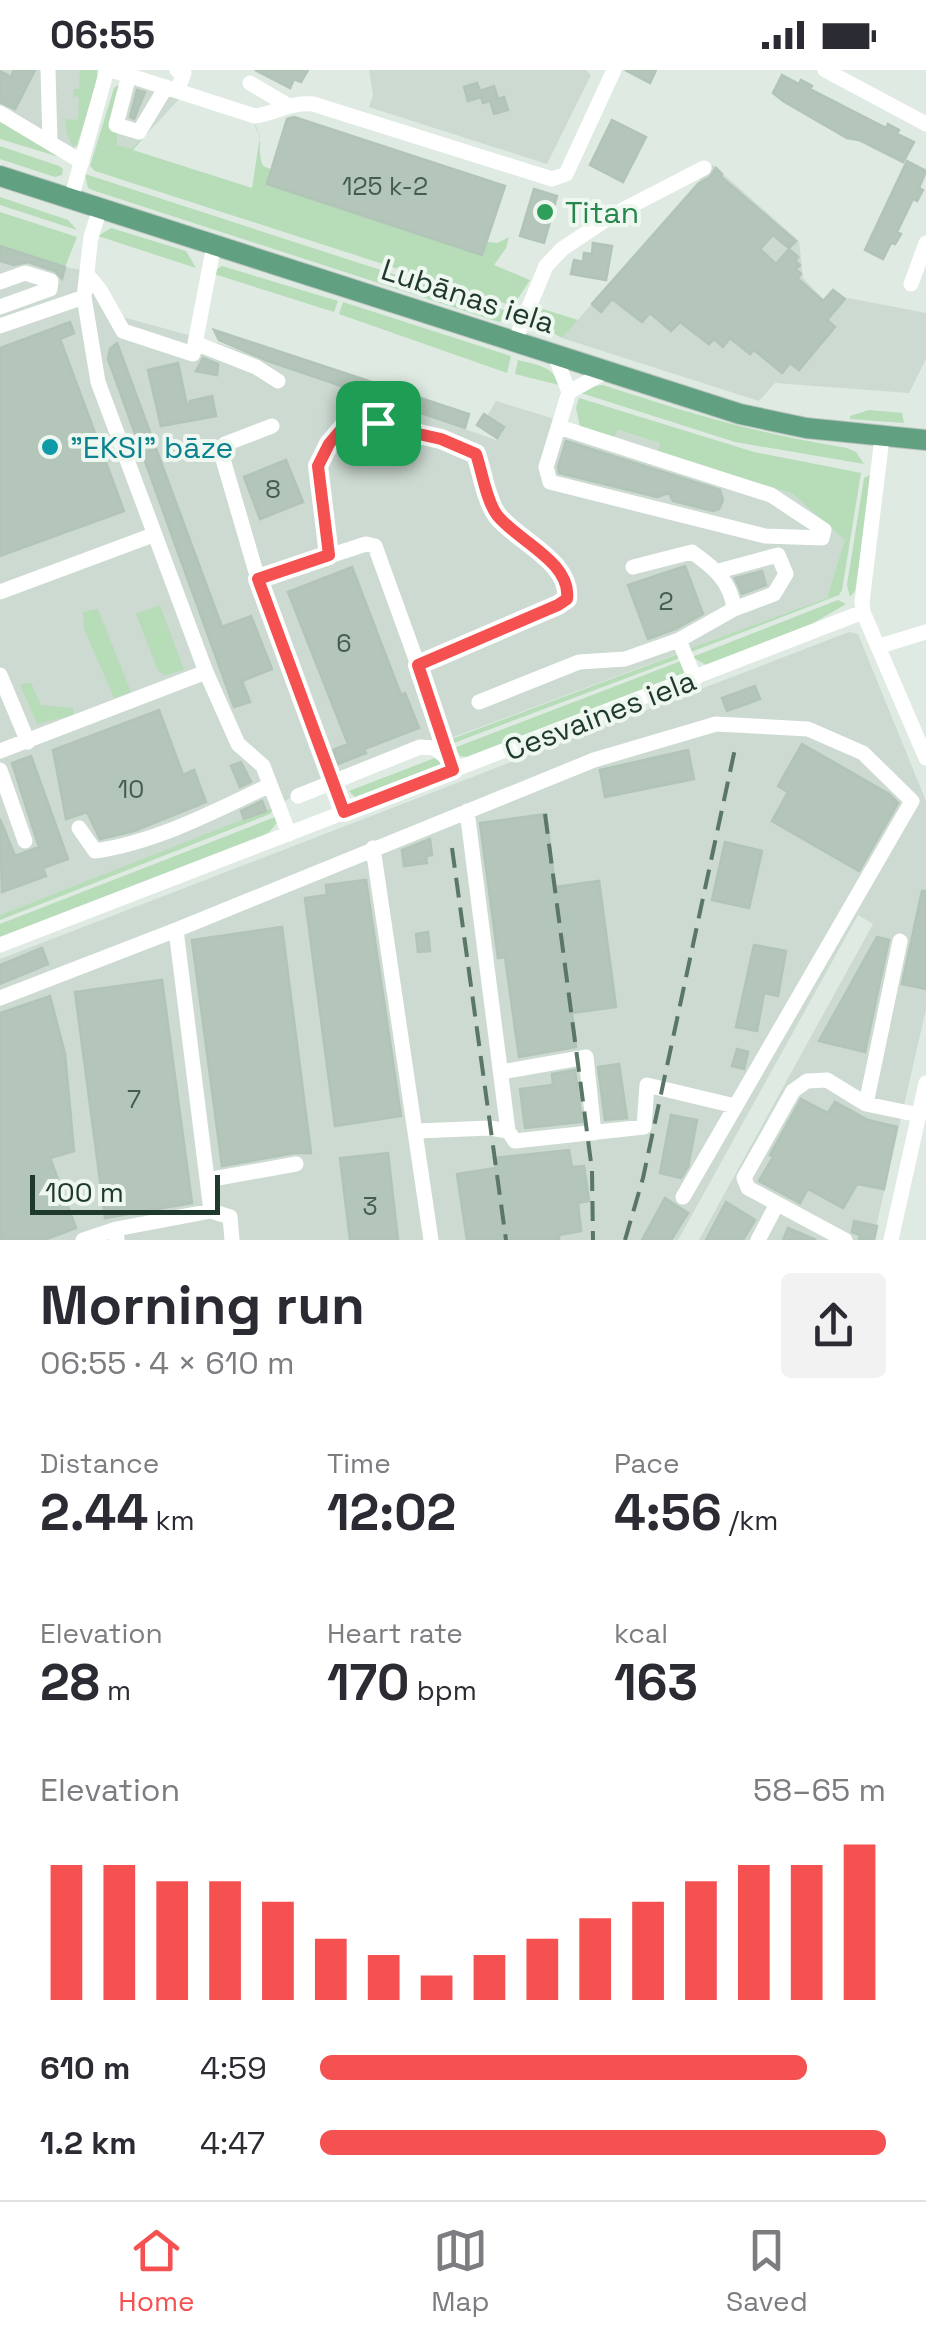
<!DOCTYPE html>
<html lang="en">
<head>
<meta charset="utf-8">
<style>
  body { margin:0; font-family:"Space Grotesk",sans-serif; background:#f2f2f3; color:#2b2b33; height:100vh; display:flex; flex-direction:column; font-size:38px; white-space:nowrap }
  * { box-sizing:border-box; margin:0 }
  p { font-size:32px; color:#7c7c81 }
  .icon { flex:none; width:55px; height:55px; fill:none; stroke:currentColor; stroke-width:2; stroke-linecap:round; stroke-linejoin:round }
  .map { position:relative; height:1170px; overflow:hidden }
  .panel { display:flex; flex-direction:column; background:#fff; flex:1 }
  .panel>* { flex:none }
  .scale { position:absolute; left:30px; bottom:25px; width:190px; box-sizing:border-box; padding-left:10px; border:5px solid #1f3a2c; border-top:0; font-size:28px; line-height:35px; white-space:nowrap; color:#1f3a2c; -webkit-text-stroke:8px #eff7f1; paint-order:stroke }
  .pin { position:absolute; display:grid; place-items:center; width:85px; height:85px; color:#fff; margin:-42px; border-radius:20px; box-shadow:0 5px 15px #0006 }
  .round { display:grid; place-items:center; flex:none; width:105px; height:105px; border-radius:10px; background:#f2f2f3 }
  .overview { display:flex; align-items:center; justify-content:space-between; height:170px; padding:0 40px }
  h1 { font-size:55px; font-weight:700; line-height:75px }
  .stats { display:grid; grid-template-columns:repeat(3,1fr); gap:15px; height:170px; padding:10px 40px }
  .stats div { display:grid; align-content:center }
  .stats b { font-size:50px; font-weight:700 }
  .stats small { font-size:28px; font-weight:400 }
  .stats p { font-size:28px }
  .chart { height:280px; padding:20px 40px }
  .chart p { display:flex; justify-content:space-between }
  .chart svg { width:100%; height:180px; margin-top:10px; stroke:#f65151; stroke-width:6 }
  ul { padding:0 40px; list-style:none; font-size:32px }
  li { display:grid; grid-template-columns:160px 120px 1fr; align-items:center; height:75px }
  li i { height:25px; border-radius:12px; background:#f65151 }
  .status { display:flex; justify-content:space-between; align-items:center; height:70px; padding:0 50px; background:#fff; direction:ltr }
  .status svg { height:28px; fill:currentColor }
  .dock { display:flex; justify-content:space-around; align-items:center; height:140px; border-top:2px solid #e1e1e2; background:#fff; font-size:28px; color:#7c7c81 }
  .dock a { display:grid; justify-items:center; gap:5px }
  .dock .active { color:#f65151 }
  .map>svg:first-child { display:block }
</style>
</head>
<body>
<div class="status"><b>06:55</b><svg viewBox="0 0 49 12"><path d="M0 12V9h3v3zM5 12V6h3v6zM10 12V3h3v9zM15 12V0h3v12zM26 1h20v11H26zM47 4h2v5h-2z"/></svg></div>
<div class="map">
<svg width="926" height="1170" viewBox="0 0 926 1170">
  <rect width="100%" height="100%" fill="#deeae2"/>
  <path fill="#ccdad1" d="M 0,0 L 89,0 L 88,32 L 71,89 L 0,67 Z
    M 369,0 L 586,0 L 591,5 L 547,94 L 369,37 L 373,25 Z
    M 124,9 L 179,29 L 132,80 L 117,75 Z
    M 713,95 L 799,171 L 803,208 L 835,241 L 848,228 L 926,243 L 926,289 L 909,323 L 775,313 L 759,331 L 562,268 Z
    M 0,176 L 65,197 L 96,202 L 111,244 L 218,273 L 496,370 L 504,357 L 487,346 L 496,331 L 614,367 L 617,360 L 660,373 L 659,381 L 793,424 L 846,470 L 827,528 L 290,728 L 272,739 L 0,845 Z
    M 849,562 L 858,564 L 926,731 L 926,939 L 873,1170 L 699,1170 L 873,854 L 858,845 L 678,1170 L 0,1170 L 0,889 Z"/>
  <path fill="#b6ddb7" d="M 80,0 L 97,0 L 97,11 L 77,76 L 73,77 L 66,62 L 66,49 L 78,50 L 79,27 L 73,26 L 74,19 L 79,19 Z
    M 121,13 L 117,75 L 131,79 L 146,65 L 133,80 L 252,118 L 260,66 L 253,52 C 265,67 256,80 263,96 L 482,185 L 487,172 L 497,173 L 509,167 L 506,178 L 494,195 L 530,210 L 513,236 L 95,101 L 90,96 L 114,18 Z
    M 0,46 L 66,89 L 0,69 Z
    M 0,76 L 59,96 L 63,99 L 62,105 L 55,107 L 0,89 Z
    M 85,104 L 510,242 L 508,249 L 499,252 L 95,121 L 88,118 Z
    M 0,127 L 68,150 L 77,160 L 0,135 Z
    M 0,142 L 77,167 L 65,197 L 0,176 Z
    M 111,158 L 186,181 L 196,198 L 98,166 Z
    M 222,196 L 338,231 L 334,242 L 211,203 Z
    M 343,232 L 511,286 L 507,303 L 339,244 Z
    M 543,239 L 578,250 L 562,268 L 530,250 L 534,242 Z
    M 518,290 C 536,295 554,296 559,315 L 515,304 Z
    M 603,315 C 685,342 762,365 847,378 L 856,382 L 864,394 L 735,372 L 581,323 L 588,317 Z
    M 579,328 L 754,382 L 861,403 L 842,520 L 839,525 L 691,582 L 689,579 L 827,528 L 845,470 L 793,424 L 658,381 L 660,373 L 618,360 L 614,368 L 580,357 L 576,338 Z
    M 869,340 L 902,343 L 904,353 L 850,349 L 850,346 Z
    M 870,405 L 872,412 L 855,521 L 850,527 L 847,515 L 864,408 Z
    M 838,530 L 846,534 L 810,555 L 706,595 L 692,587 Z
    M 160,535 L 184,600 L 165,605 L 158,601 L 136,544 Z
    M 98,539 L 131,622 L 114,628 L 84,559 L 83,542 Z
    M 678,584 L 680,588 L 451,674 L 449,670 Z
    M 681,591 L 686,603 L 468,687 L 460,686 L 454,678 Z
    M 31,613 L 41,635 L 73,638 L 73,645 L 37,654 L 20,614 Z
    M 440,686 L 441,697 L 362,727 L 355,727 L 349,721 Z
    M 275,737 L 270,744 L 0,850 L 0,845 Z
    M 275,747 L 277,753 L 268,763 L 0,867 L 0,854 Z"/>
  <path fill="#b4c5ba" stroke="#b1c4b7" stroke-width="2.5" d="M 14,0 L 35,0 L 15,39 L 0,32 L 0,1 L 11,7 Z
    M 255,0 L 308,0 L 301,12 L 294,9 L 290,18 Z
    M 625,0 L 656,0 L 650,13 Z
    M 782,5 L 799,14 L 801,10 L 807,13 L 812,16 L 810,19 L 886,58 L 888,54 L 899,60 L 897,64 L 914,72 L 903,92 L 859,70 L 847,68 L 783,31 L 773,23 Z
    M 477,13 L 480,21 L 494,16 L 498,29 L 504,27 L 508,40 L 494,44 L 490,31 L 483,33 L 481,27 L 468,31 L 464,17 Z
    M 137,20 L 145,22 L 134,49 L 130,47 Z
    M 294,47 L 505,116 L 482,185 L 267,114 L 287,49 Z
    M 612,50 L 646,67 L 623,112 L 590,95 Z
    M 907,91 L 926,101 L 919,118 L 923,120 L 917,131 L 913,129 L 897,162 L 901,164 L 895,174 L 891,173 L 883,189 L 865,180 Z
    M 716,98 L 722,104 L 720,106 L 796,171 L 789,178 L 773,165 L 760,179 L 776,194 L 789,179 L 798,187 L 795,191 L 800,195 L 796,199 L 801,204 L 797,208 L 823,231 L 833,220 L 845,229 L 827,250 L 835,257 L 799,300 L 790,293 L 782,303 L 754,280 L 750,284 L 730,268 L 723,277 L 714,269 L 709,274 L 680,252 L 671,261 L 650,243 L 642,252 L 612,229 L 601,242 L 592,234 L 698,114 L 710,107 Z
    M 534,119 L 557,126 L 544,173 L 520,166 Z
    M 593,173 L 612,176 L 606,210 L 571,204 L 574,190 L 583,192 L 584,183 L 592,184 Z
    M 0,176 L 65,197 L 62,209 L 55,201 L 28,192 L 14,195 L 0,191 Z
    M 70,252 L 74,263 L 60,269 L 124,441 L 0,486 L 0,278 Z
    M 214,260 L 469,344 L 465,358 L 268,291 L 219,270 Z
    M 117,273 L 222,557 L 251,546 L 272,599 L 242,611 L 250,632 L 234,637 L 108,289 L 110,279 Z
    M 203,288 L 218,294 L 217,305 L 196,301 Z
    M 178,293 L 188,340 L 190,331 L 212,326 L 216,346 L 161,356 L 148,300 Z
    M 484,344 L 504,357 L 497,368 L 477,355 Z
    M 566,371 L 720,420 L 723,430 L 719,439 L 713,441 L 673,431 L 669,423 L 657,427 L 559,403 L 558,397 Z
    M 286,390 L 303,432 L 260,449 L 244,407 Z
    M 685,496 L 703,544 L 675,559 L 648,569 L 628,515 Z
    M 352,497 L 401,625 L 405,623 L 419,658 L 364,679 L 366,683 L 338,694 L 333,680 L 348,674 L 288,522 Z
    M 762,501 L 766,515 L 742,524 L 735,508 Z
    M 755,616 L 760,629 L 727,641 L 722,628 Z
    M 159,640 L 183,705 L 194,700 L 206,732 L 134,761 L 100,769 L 87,742 L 66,749 L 53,680 Z
    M 802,674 L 889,724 L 898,733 L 859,801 L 772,751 L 788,722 L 778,716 Z
    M 688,680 L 694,709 L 605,727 L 600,700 Z
    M 31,686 L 68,789 L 43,798 L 46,806 L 2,822 L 0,749 L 15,786 L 39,777 L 12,693 Z
    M 241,692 L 251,712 L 240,717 L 231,696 Z
    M 262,731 L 266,741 L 244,749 L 241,741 Z
    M 546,744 L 555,817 L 599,811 L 616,937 L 572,943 L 576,977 L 519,987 L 505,887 L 498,888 L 480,753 Z
    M 430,769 L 432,785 L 426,786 L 427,793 L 404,796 L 402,780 Z
    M 725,772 L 762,781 L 749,838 L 712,830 Z
    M 366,810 L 401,1046 L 335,1056 L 305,828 L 327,825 L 326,815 Z
    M 922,821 L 926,821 L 926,919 L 902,914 Z
    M 282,857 L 311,1083 L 294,1083 L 222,1096 L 192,870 Z
    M 428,862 L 430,881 L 418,882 L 416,864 Z
    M 877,867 L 889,870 L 865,982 L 819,971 Z
    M 754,875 L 786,881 L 778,926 L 764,923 L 757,961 L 736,957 Z
    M 42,878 L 48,894 L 0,914 L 0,895 Z
    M 162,910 L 192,1133 L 105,1148 L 75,922 Z
    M 50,926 L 65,984 L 74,1081 L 50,1088 L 76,1158 L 44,1170 L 0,1170 L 0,943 Z
    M 737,979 L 748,982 L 744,999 L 732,996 Z
    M 619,994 L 627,1048 L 605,1050 L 598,997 Z
    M 575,1000 L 582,1052 L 525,1058 L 520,1019 L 553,1015 L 552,1004 Z
    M 801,1029 L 828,1043 L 835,1032 L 868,1050 L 897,1057 L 884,1119 L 857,1114 L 843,1138 L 808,1119 L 800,1133 L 759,1111 L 773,1087 L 770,1085 Z
    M 671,1045 L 697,1050 L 688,1097 L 681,1108 L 660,1103 Z
    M 569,1080 L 572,1097 L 584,1096 L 589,1131 L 578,1133 L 581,1161 L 559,1165 L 559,1170 L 467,1170 L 457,1104 L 496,1098 L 494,1088 Z
    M 388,1083 L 398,1170 L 350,1170 L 340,1088 Z
    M 665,1128 L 688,1143 L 671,1170 L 642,1170 Z
    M 726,1132 L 755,1150 L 743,1170 L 706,1170 Z
    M 854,1151 L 877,1156 L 874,1170 L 859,1170 L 860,1165 L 852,1162 Z
    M 788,1158 L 816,1170 L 783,1170 Z"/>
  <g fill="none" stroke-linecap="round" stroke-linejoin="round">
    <g stroke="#bcc4c0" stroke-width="22">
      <path id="major" d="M 0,106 L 740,344 L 806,358 L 926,370"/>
    </g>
    <path stroke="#fff" stroke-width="15" d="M 48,0 L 50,71
      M 112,0 L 255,46 C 278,43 288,32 313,34 L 552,109 L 566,104 L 614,0
      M 177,0 L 184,3 L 177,21
      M 825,0 L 926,54
      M 129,5 L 116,55 L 139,62 L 166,17
      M 250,13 L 287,35
      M 0,43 L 82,92
      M 71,129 L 107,0
      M 100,138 L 91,167 L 84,227 L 98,312 L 206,602 L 238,674 L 263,696 L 289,764
      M 87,204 L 100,220 L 123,261 L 193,284 L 214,175
      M 0,212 L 25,203 L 51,211 L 50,219 L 0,237
      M 911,214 L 926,173
      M 0,256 L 84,227
      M 195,273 L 256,297 L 278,311
      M 514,273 L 546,196 L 562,179 L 613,145 L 704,98
      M 555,286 L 569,322 L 546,397 L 550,412 L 765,466 L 822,468 L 824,460 L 771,425 L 559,357
      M 569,322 L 605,302
      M 272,356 L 225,374 L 220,379 L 258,509 L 366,474 L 375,476 L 418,595 L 567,529 C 572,493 516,469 497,445 C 486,430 482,401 476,383 C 437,367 387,345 345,355 L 318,396 L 329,485
      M 882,368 L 862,532 L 863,542 L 926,688
      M 633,497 L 692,482 C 713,497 731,511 734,539
      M 258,509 L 344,742
      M 0,522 L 153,465
      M 880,576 L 926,562
      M 418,595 L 450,691
      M 0,605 L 28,672
      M 695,609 L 679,570 L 734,539 L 774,524 L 786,504 L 778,485 L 719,501
      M 479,632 L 579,592 L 625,589 L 679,570
      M 0,681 L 206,602
      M 0,700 L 25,771
      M 298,726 L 420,677 L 435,678 L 449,690
      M 467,741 L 508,1061 L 515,1071 L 644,1057 L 647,1015 L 735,1036
      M 79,758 L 95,781 C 156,772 214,742 270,715
      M 373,778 L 431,1170
      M 176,860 L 211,1141 L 230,1147 L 232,1170
      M 0,875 L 863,542
      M 0,928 L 176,860 L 594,690 L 716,654 L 808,659 L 863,683 L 912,731 L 683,1127
      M 501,1002 L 586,987 L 594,1063
      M 866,1034 L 900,871
      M 417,1061 L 490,1058 L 508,1061
      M 207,1110 L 296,1094
      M 116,1159 L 211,1141
      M 83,1170 L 116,1159 L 117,1170
      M 758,1170 L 777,1134
      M 845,1170 L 748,1118 L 744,1108 L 793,1021 L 807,1011 L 827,1010 L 866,1034 L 919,1045
      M 891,1170 L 926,1013"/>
    <use href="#major" stroke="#61a181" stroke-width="20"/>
    <path stroke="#597667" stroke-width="4" stroke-dasharray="20 10" stroke-linecap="butt" d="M 545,744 L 592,1100 L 593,1170
      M 452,778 L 506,1170
      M 625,1170 L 643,1108 L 736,674"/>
  </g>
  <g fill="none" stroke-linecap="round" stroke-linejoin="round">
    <g stroke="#fff" stroke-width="20">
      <path id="route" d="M 361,351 L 441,369 L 476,384 C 482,401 486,430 497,445 C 516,470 572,492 567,529 L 558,535 L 418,595 L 453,700 L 344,742 L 258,509 L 329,485 L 318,396 L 329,374 L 345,355 Z"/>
    </g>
    <use href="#route" stroke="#f65151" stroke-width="12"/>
  </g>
  <circle fill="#2e9e5b" stroke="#eff7f1" stroke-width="4" cx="545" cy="142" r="10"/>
  <circle fill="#0f9aa8" stroke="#eff7f1" stroke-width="4" cx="50" cy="377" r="10"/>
  <g text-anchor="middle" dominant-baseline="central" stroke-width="8" stroke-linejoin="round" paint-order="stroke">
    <g font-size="25" fill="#445d50">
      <text x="385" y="116">125 k-2</text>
      <text x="273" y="419">8</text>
      <text x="666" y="531">2</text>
      <text x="344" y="573">6</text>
      <text x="131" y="719">10</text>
      <text x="134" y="1029">7</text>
      <text x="370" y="1136">3</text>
    </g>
    <g font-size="30" fill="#27864d" stroke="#eff7f1" text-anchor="start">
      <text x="565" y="142">Titan</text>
    </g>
    <g font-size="30" fill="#1f3a2c" stroke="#eff7f1">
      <text transform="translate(468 226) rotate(18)">Lubānas iela</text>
      <text transform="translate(600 645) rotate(-21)">Cesvaines iela</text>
    </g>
    <g font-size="30" fill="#0d838f" stroke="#eff7f1" text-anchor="start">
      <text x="70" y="377">"EKSI" bāze</text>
    </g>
  </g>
</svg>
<div class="scale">100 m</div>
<div class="pin" style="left:378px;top:353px;background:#1e9e55"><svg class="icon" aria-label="arrive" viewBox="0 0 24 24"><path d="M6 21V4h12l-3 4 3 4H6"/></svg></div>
</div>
<section class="panel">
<div class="overview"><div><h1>Morning run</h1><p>06:55 · 4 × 610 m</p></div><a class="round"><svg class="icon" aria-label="share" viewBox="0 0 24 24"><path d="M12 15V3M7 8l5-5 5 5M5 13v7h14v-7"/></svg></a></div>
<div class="stats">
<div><p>Distance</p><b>2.44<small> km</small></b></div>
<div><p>Time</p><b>12:02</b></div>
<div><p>Pace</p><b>4:56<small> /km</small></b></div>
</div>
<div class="stats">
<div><p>Elevation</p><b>28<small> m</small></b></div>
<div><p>Heart rate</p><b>170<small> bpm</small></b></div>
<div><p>kcal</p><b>163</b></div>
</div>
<div class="chart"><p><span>Elevation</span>58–65 m</p>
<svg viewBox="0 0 160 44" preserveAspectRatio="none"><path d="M5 44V11M15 44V11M25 44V15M35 44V15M45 44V20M55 44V29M65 44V33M75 44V38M85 44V33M95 44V29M105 44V24M115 44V20M125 44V15M135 44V11M145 44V11M155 44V6"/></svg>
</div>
<ul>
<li><b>610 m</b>4:59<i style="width:86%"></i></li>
<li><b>1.2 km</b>4:47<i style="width:100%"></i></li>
</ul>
</section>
<nav class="dock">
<a class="active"><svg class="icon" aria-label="home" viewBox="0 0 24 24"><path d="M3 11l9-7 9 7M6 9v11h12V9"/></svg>Home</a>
<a><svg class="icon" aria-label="map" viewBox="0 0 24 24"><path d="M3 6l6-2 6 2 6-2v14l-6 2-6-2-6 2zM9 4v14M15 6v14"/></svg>Map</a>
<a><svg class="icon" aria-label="saved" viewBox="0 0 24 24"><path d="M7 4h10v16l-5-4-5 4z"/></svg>Saved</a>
</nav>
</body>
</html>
